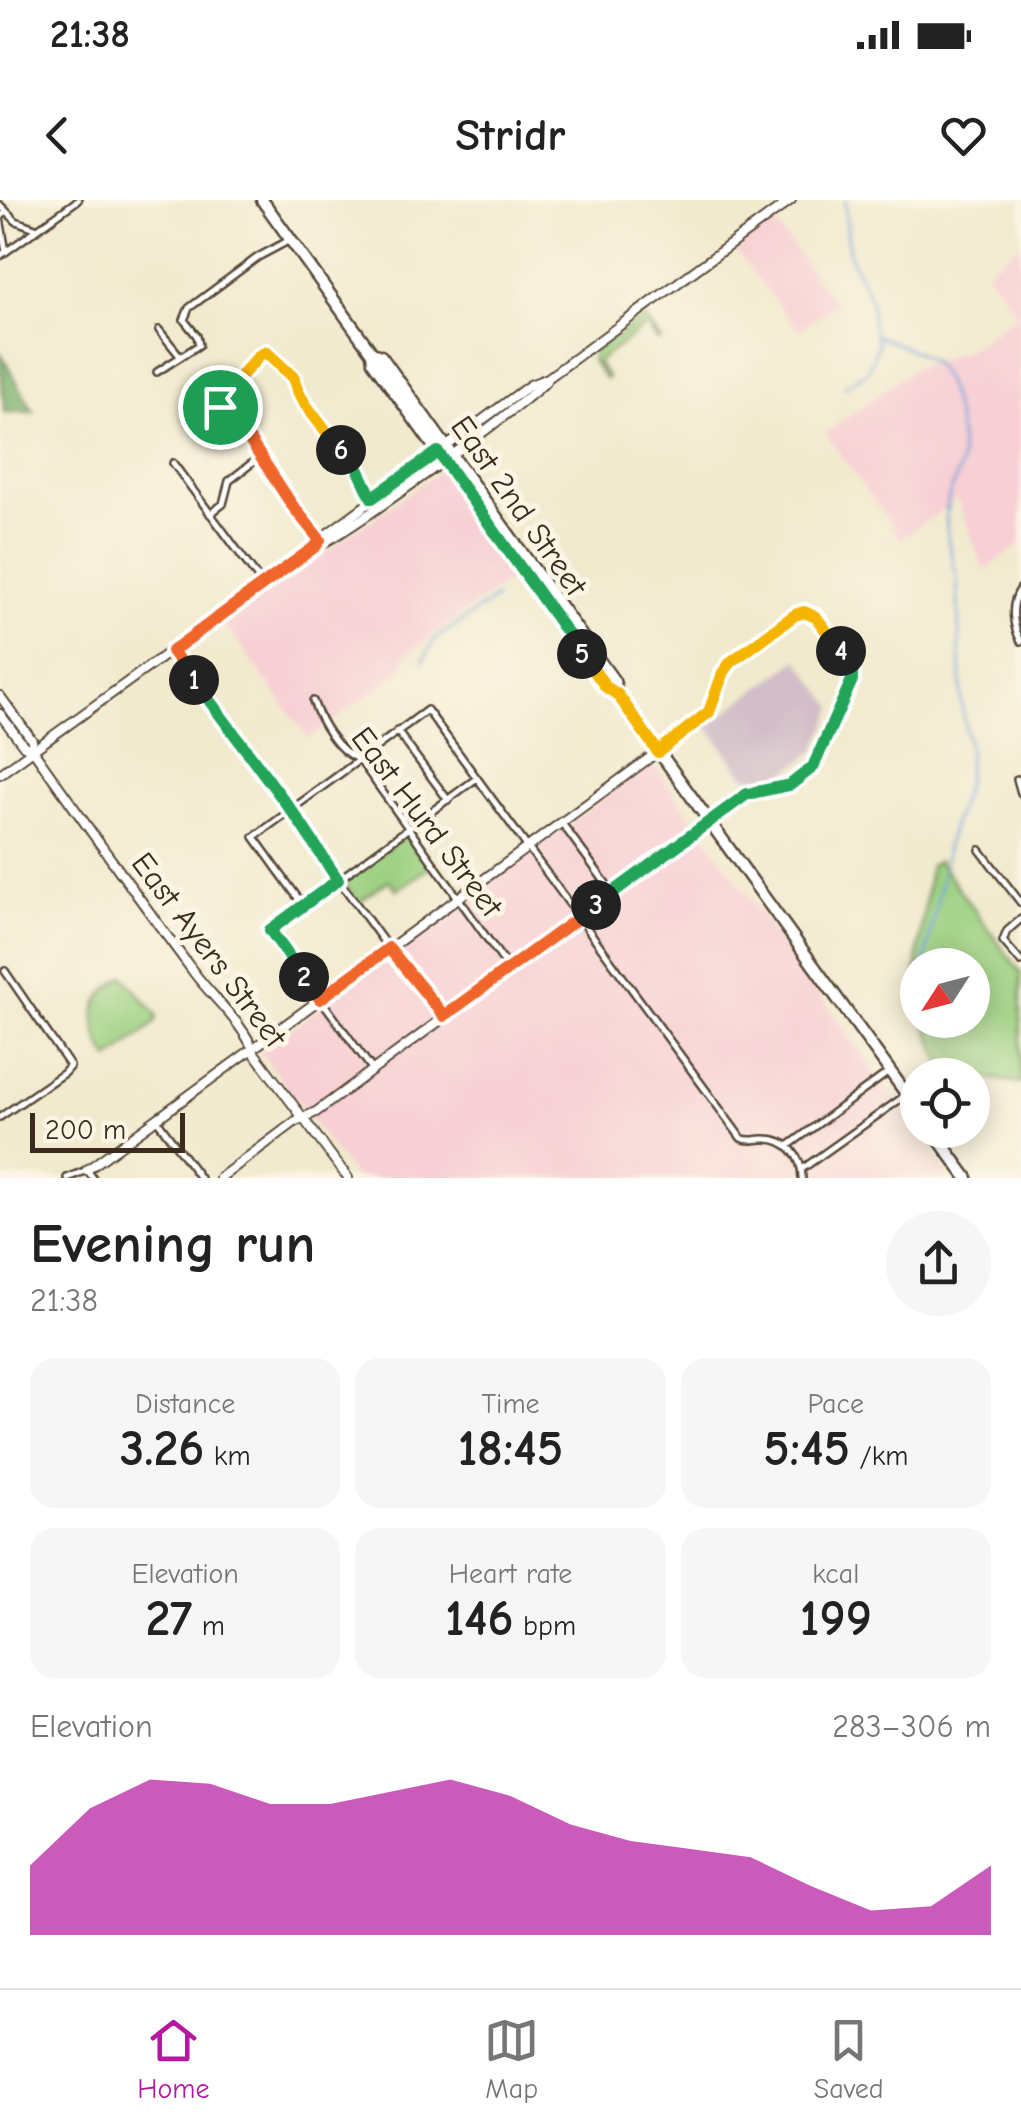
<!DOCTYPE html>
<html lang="en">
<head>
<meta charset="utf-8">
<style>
  body { margin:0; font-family:"Comic Neue",sans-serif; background:#f6f6f6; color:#222; height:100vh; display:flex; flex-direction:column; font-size:38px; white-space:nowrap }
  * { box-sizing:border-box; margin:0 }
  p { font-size:32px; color:#767676 }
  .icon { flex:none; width:55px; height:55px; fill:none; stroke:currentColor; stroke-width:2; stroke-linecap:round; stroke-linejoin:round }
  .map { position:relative; height:978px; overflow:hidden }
  .side { display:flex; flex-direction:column; background:#fff; flex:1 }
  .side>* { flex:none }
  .needle { width:65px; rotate:234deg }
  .tools { position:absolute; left:900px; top:748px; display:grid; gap:20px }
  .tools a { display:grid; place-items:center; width:90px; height:90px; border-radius:50%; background:#fff; box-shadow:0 5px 25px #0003; font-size:50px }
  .scale { position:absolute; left:30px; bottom:25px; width:155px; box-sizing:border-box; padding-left:10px; border:5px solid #3b2a1e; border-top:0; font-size:28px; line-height:35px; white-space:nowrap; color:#3b2a1e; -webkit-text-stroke:8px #fcf5e5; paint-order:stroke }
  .pin { position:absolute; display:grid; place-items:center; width:85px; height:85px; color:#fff; margin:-42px; border:5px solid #fff; border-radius:50%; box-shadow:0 2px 10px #0007 }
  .km { position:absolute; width:50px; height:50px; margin:-25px; border-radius:50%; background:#222; color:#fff; font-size:28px; line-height:50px; text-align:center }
  .round { display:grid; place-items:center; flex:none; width:105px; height:105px; border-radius:52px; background:#f6f6f6 }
  .head { display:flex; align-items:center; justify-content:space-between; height:170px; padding:0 30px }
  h1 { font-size:55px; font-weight:800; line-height:75px }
  .figures { display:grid; grid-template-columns:repeat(3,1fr); gap:15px; height:170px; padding:10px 30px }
  .figures div { display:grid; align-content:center; border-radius:25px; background:#f6f6f6; text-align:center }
  .figures b { font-size:50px; font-weight:800 }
  .figures small { font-size:28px; font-weight:400 }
  .figures p { font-size:28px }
  .chart { height:280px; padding:20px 30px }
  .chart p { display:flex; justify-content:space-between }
  .chart svg { width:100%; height:180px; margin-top:10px; fill:#b5179e; opacity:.7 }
  .status { display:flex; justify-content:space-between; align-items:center; height:70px; padding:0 50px; background:#fff; direction:ltr }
  .status svg { height:28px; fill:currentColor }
  header { display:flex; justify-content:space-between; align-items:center; height:130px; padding:0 30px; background:#fff; font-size:45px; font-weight:800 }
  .tabs { display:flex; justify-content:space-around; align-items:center; height:140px; border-top:2px solid #e0e0e0; background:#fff; font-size:28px; color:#767676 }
  .tabs a { display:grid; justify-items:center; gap:5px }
  .tabs .active { color:#b5179e }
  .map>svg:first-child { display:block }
</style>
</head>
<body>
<div class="status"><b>21:38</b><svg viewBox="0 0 49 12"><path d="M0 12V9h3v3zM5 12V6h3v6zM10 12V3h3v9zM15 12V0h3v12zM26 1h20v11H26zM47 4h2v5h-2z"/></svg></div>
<header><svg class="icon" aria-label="back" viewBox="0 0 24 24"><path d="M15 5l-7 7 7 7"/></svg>Stridr<svg class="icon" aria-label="heart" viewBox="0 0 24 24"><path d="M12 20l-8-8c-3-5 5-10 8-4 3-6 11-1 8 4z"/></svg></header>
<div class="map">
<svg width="1021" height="978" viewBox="0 0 1021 978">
  <rect width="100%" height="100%" fill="#fcf5e5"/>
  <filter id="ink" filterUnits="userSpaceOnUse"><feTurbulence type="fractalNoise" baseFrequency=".01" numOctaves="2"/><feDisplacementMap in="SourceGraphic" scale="20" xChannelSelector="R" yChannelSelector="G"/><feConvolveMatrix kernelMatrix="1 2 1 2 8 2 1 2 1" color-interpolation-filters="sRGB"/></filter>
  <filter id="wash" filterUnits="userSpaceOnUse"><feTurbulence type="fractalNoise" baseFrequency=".0048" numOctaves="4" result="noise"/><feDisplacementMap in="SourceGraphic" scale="40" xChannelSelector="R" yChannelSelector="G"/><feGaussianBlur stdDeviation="2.25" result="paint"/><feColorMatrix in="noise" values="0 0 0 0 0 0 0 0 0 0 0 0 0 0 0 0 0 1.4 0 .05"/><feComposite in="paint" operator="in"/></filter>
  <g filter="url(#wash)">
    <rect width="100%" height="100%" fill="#f1eace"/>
    <path fill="#f7cfd4" d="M 774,21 L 835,104 L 798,131 L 735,49 Z
      M 1021,44 L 1021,344 L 984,370 L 957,299 L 901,339 L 825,233 L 913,169 L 969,149 L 1017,114 L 986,70 Z
      M 441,270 L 516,375 L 407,454 L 399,472 L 309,539 L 225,424 Z
      M 652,562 L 951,978 L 355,978 L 260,852 Z"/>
    <path fill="#d2bdc8" d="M 798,459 L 834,508 L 816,550 L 782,575 L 752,578 L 744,576 L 707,526 Z"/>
    <path fill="#9cd081" stroke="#6c7d50" stroke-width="2.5" d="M 643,119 L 647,120 L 661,140 L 658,141 L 646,126 L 597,162 L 608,178 L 605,179 L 591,160 L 592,153 Z
      M 403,637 L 410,639 L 430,667 L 397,690 L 389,680 L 358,703 L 346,686 L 346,679 Z
      M 938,661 L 1021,773 L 1021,883 L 945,872 L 924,820 L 972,820 L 972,765 L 918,765 L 917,804 L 913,792 L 930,666 Z
      M 124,776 L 157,815 L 155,823 L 110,859 C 97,845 89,816 100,798 C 105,789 116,783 124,776 Z"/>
    <path fill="#7db26f" stroke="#5c6e46" stroke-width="2.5" d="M 0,152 L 34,212 L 4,212 Z"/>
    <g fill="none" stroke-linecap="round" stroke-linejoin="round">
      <path stroke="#75a3de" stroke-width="2.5" d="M 878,136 C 895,144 920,151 934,164 C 951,180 966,247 959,269 C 956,282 948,292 947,306 C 944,331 950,352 957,376 L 962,506 L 969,549 L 967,581 L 947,644 L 944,668
        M 844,187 L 868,171 L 878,144 L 872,123 L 871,101 L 849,54 L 845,0
        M 423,461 L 434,440 L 496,398
        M 924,765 L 943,673"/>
    </g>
  </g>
  <g filter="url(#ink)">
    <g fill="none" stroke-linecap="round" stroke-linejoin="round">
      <g stroke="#564738" stroke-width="10">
        <path id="minor" d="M 0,5 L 16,21 L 38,29
          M 5,12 L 0,18 L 6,52
          M 0,56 L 78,0
          M 159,130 L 180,156
          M 157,172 L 199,145 L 197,136 L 184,120 L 189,108 L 258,57 L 288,41
          M 173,263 L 263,385
          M 210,314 L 223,304 L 229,281 L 252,263
          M 320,339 L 292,305 L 284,288 L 247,237 L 220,207 L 221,198 L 259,156 L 266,153 L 270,155 L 294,178 L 294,185 L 300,195 L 344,255 L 354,260 L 372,298
          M 1021,388 C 1010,403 1012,425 1021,441
          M 172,451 L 389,749 L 444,816
          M 313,501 C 320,521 338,553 359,559 L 509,769
          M 397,531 L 448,600
          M 659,551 L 709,512 L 723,473 L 731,462 L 795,415 C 802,413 804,410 811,413 C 823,419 850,462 853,474 L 820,555 C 799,592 785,580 752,592 C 737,598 724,611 711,620
          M 1017,579 L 1021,593
          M 561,622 L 613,693
          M 980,650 L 1021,703
          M 303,705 L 254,637 L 427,510 L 741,938 C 752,943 755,938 766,939 C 788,939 802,957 802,978
          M 1021,719 L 1007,731 L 1003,741 L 1021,762
          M 372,869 L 270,730 L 477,578
          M 0,917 L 64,873 L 70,866 L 5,771
          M 157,920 L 200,978
          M 788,946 L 890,871
          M 802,969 L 906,895
          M 67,978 L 87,970 L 93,978"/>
      </g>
      <g stroke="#564738" stroke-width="12">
        <path id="tertiary" d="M 0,496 L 32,540 L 33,550
          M 0,514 L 24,546 L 33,550 C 86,625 140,700 195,774 C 214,799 244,824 255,854 L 348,978
          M 87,970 L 659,551
          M 220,978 L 296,921 L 316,912 L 709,622"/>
      </g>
      <g stroke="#564738" stroke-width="12">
        <path id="secondary" d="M 316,346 C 331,345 530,201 546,181
          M 0,574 L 316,346 L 320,339 L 530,185 L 548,178 L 791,0"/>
      </g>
      <g stroke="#564738" stroke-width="15">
        <path id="primary" d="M 262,0 L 372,153 L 373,162 L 607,487 L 617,495
          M 372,153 L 381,156 L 614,481 L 618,495 L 918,910
          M 932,930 L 967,978"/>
      </g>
      <use href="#minor" stroke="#fff" stroke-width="5"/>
      <use href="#tertiary" stroke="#fff" stroke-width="8"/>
      <use href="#secondary" stroke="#fff" stroke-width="8"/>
      <use href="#primary" stroke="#fff" stroke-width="10"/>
    </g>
  </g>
  <g fill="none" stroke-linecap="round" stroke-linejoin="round" filter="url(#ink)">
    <g stroke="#fff" stroke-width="20">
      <path id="split-1" d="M 194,480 L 172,451 L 316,346 L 320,340 L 292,305 L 247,236 L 230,222 L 220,207"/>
    </g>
    <g stroke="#fff" stroke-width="20">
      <path id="split-2" d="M 194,480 L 297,618 L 338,680 L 270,730 L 304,777"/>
    </g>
    <g stroke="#fff" stroke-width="20">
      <path id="split-3" d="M 304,777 L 320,799 L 389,748 L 444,816 L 596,705"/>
    </g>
    <g stroke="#fff" stroke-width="20">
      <path id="split-4" d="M 596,705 L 747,594 L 790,585 L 813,567 L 852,480 L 852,469 L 841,451"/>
    </g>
    <g stroke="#fff" stroke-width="20">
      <path id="split-5" d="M 582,454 L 606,487 L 618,495 L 658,552 L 709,512 L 723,473 L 731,462 L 795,415 L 804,412 L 816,417 L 841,451"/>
    </g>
    <g stroke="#fff" stroke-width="20">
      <path id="split-6" d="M 341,250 L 354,260 L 372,298 L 438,252 L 582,454"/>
    </g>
    <g stroke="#fff" stroke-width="20">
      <path id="split-7" d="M 220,207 L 221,198 L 259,156 L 266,152 L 294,178 C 295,198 328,232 341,250"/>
    </g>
    <use href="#split-1" stroke="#f0652b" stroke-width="12"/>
    <use href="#split-2" stroke="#22a559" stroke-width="12"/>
    <use href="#split-3" stroke="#f0652b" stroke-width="12"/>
    <use href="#split-4" stroke="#22a559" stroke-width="12"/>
    <use href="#split-5" stroke="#f5b400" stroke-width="12"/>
    <use href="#split-6" stroke="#22a559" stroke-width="12"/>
    <use href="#split-7" stroke="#f5b400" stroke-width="12"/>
  </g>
  <g text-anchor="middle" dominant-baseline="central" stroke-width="10" stroke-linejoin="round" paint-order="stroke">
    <g font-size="32" fill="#3b2a1e" stroke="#fcf5e5">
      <text transform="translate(519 306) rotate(55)">East 2nd Street</text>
      <text transform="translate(427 622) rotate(53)">East Hurd Street</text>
      <text transform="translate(209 750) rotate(53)">East Ayers Street</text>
    </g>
  </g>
</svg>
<div class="tools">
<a><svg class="needle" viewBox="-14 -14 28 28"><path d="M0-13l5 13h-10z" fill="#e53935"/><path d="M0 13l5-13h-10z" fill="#767676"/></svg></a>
<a><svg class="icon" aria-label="locate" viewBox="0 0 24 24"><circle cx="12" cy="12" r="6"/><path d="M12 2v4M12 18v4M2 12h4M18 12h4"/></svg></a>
</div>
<div class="scale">200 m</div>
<div class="pin" style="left:220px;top:207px;background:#1e9e55"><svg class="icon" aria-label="arrive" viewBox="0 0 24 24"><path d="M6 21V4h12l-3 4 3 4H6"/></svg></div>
<b class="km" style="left:194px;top:480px">1</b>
<b class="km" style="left:304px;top:777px">2</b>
<b class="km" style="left:596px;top:705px">3</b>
<b class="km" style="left:841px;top:451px">4</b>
<b class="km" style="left:582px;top:454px">5</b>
<b class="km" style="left:341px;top:250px">6</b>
</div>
<section class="side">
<div class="head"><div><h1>Evening run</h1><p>21:38</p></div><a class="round"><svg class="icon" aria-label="share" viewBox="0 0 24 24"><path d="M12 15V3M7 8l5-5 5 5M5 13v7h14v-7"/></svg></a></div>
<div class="figures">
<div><p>Distance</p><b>3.26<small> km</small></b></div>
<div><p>Time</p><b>18:45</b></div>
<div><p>Pace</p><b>5:45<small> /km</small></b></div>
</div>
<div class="figures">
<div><p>Elevation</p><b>27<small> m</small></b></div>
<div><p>Heart rate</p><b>146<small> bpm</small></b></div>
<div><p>kcal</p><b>199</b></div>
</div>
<div class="chart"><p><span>Elevation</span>283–306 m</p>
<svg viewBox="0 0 160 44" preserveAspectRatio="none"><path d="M0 44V27L10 13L20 6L30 7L40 12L50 12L60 9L70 6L80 10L90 17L100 21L110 23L120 25L130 32L140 38L150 37L160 27V44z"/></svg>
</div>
</section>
<nav class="tabs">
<a class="active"><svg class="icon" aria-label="home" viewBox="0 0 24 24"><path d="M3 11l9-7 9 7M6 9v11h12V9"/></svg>Home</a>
<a><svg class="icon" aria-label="map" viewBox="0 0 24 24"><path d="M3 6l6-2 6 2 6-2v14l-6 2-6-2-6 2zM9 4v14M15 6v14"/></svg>Map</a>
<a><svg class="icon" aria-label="saved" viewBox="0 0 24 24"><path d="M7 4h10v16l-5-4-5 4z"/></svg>Saved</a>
</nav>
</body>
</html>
